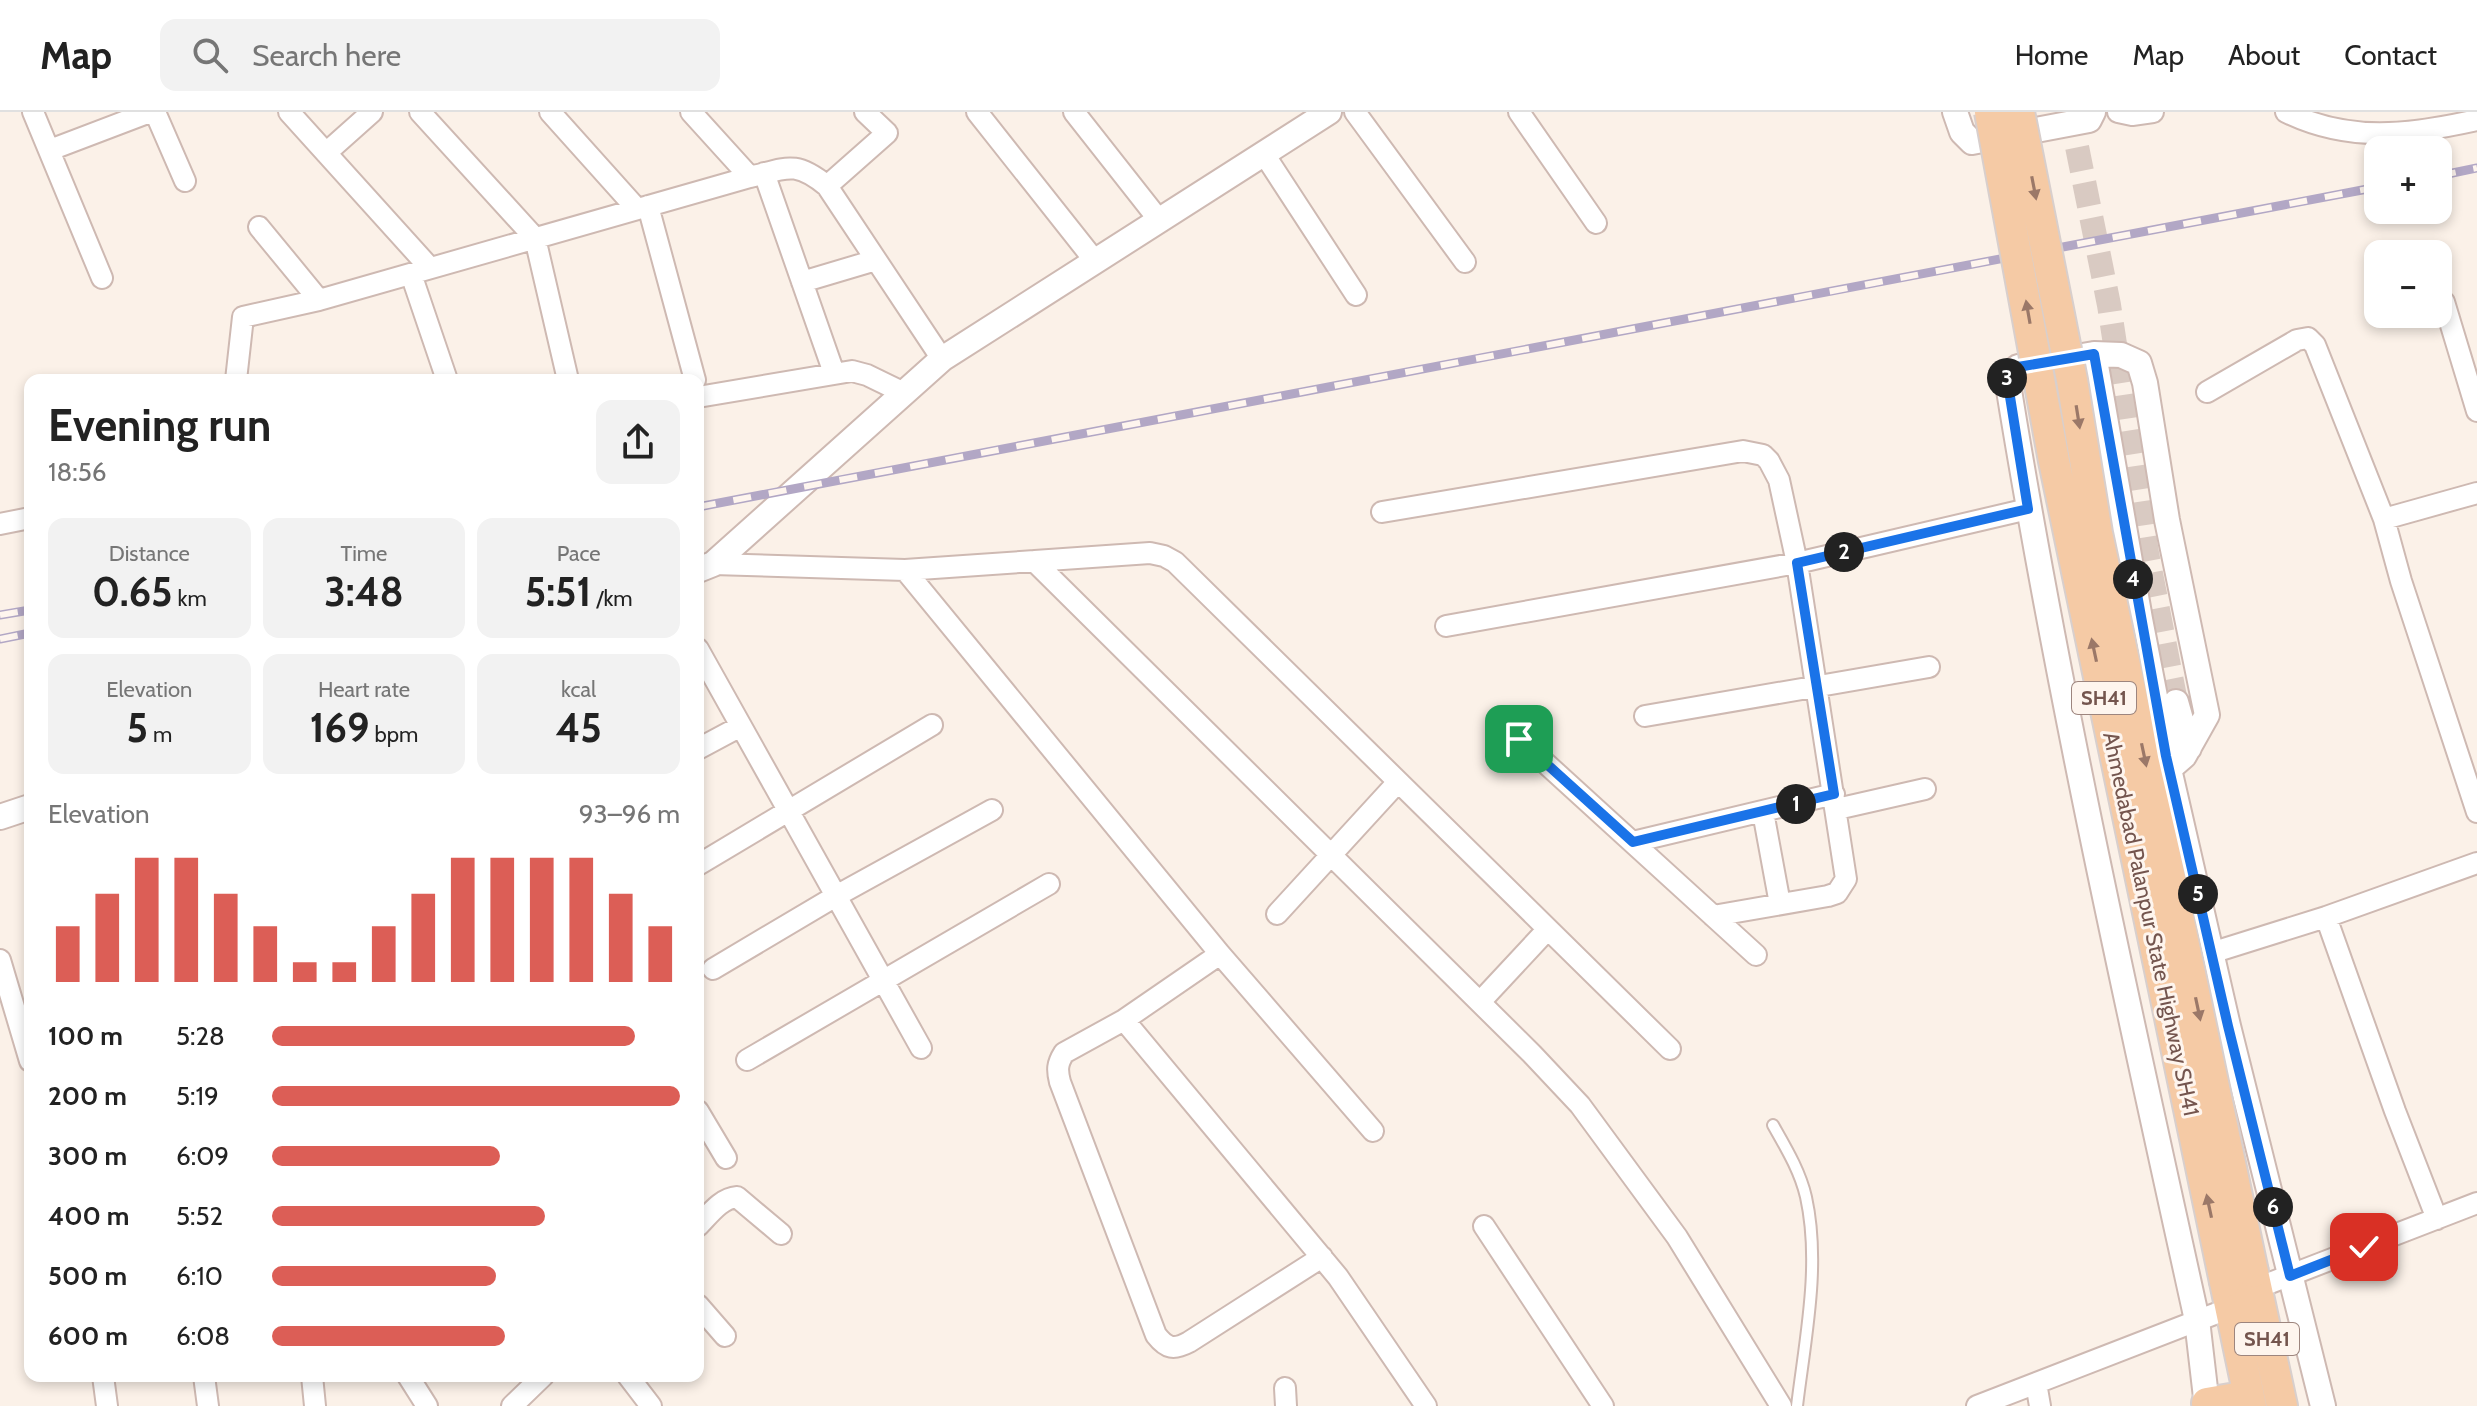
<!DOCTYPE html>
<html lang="en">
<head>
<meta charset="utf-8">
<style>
  body { margin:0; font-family:Cabin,sans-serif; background:#f2f2f2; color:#222; height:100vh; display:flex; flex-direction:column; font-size:30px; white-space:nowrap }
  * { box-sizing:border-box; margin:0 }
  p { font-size:26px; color:#767676 }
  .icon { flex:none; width:44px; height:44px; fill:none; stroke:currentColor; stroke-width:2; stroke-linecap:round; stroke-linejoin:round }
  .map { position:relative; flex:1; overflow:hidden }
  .details { position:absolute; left:24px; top:262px; width:680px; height:1008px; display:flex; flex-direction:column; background:#fff; border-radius:16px; box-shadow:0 4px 12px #0003 }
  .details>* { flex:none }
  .tools { position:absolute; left:2364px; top:24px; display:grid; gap:16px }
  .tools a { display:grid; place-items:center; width:88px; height:88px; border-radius:16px; background:#fff; box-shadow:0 4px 12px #0003; font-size:40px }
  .pin { position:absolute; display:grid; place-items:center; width:68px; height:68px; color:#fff; margin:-34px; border-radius:16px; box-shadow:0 4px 12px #0006 }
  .km { position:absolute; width:40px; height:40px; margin:-20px; border-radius:50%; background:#222; color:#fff; font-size:22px; line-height:40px; text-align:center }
  .round { display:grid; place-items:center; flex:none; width:84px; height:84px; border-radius:16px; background:#f2f2f2 }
  .head { display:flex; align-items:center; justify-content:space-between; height:136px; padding:0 24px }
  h1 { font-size:44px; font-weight:700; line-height:60px }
  .figures { display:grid; grid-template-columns:repeat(3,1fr); gap:12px; height:136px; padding:8px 24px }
  .figures div { display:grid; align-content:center; border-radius:16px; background:#f2f2f2; text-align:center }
  .figures b { font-size:40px; font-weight:700 }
  .figures small { font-size:22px; font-weight:400 }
  .figures p { font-size:22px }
  .chart { height:224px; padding:16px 24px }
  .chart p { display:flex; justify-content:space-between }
  .chart svg { width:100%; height:144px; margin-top:8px; stroke:#dc5e56; stroke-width:6 }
  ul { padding:0 24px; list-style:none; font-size:26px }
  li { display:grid; grid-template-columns:128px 96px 1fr; align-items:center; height:60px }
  li i { height:20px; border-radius:10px; background:#dc5e56 }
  header { display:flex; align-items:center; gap:48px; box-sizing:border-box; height:112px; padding:0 40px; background:#fff; border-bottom:2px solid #e0e0e0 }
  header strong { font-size:38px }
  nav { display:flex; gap:44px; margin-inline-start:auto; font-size:28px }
  .search { width:560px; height:72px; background:#f2f2f2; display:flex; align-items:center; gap:20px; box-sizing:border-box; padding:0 28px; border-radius:16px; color:#767676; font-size:30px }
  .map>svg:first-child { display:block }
</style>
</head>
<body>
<header>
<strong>Map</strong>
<div class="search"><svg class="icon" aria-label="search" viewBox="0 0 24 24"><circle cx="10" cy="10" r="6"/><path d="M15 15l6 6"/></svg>Search here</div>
<nav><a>Home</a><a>Map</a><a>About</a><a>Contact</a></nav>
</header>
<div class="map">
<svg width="2477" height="1294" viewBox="0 0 2477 1294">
  <rect width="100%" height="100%" fill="#fbf1e8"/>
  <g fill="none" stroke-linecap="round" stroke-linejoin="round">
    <path stroke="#d9cac2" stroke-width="24" stroke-dasharray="24 12" stroke-linecap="butt" d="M 2070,0 L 2109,193 L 2147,441 L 2176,590"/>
    <g stroke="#ceb9b2" stroke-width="14">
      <path id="service" d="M 1773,1013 C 1786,1036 1800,1059 1806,1085 C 1821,1153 1805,1227 1797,1294"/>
    </g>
    <g stroke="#ceb9b2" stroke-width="24">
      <path id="minor" d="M 33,0 L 102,166
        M 155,0 L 185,69
        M 289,0 L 430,156
        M 420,0 L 535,126 L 568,268
        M 550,0 L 637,97
        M 691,0 L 750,65 C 787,56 795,48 827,74 L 942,247
        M 977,0 L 1095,149
        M 1074,0 L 1159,108
        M 1355,0 L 1465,150
        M 1519,0 L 1596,111
        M 2118,0 L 2132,3 L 2153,0
        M 2286,0 C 2349,31 2410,23 2477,8
        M 50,38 L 150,0
        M 326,41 L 372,0
        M 1264,42 L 1356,183
        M 764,61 L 834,261
        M 827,74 L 887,21 L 865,0
        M 648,94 L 695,268
        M 259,115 L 319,188
        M 411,162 L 447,268
        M 802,170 L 876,148
        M 2444,190 L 2477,299
        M 236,268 L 243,205 L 319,188 L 750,65
        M 2207,280 L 2297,228 L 2308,226 L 2315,233 L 2384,407 L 2401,469 L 2477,700
        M 698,285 L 852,259 L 867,263 L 904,281
        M 1382,400 L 1743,339 L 1763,343 L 1769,349 L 1779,368 L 1797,451 L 1846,767 L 1837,781 L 1828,784 L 1713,804
        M 2384,407 L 2477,381
        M 0,412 L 30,406
        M 1034,449 L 1532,942 L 1580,993 L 1677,1125 L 1781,1294
        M 713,452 L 905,458 L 1220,842 L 1373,1019
        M 905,458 L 1150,441 L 1164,444 L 1175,450 L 1670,937
        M 1446,514 L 1797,451 L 2028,397
        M 698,537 L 921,936
        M 1645,604 L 1929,555
        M 1519,627 L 1756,843
        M 698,637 L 741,614
        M 1837,697 L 1925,677
        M 1763,700 L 1780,792
        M 1633,730 L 1834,682
        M 698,753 L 932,613
        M 1277,802 L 1397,671
        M 2326,805 L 2395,999 L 2437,1107
        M 2211,841 L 2326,805 L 2477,751
        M 1220,842 L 1124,908 L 1064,941 C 1057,952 1057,958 1060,970 L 1156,1223 C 1167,1237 1174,1238 1189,1230 L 1322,1145
        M 0,848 L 30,949
        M 713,857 L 836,784 L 992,698
        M 1480,890 L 1547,818
        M 1124,908 L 1338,1165 L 1426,1294
        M 747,948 L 1049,772
        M 698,999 L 726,1046
        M 698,1114 C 709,1103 721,1086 737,1085 L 781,1122
        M 1484,1114 L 1603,1294
        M 2257,1176 L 2477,1091
        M 698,1193 L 725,1224
        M 103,1264 L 107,1294
        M 204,1264 L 208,1294
        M 312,1264 L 315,1294
        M 408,1264 L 427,1294
        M 628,1264 L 651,1294
        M 2036,1271 L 2040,1294
        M 1285,1276 L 1286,1294
        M 512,1294 L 543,1264
        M 1977,1294 L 2230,1196"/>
    </g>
    <g stroke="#ceb9b2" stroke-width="28">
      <path id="tertiary" d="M 1955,0 L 1962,20 L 1972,30 L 2089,8 L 2093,0
        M 2094,242 L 2121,243 L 2139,251 L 2145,271 L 2167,408 L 2207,603 L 2184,644 L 2169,657
        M 698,458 L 713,452 L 942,247 L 1329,0
        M 2176,590 L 2189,636
        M 0,705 L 30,695
        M 2207,1294 L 2197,1208 C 2128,895 2058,582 2007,266 L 2018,255 L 2094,242 L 2140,507 L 2169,657 L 2228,914 L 2323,1294"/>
    </g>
    <g stroke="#d8cfcd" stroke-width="34">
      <path id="primary" d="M 2253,1160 L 2282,1294
        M 2225,1170 L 2251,1294
        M 2207,1291 L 2248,1284"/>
    </g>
    <use href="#service" stroke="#fff" stroke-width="10"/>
    <use href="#minor" stroke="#fff" stroke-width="20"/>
    <use href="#tertiary" stroke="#fff" stroke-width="24"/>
    <use href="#primary" stroke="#f5caa5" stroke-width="30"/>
    <g stroke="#b2a7c5" stroke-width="9">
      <path id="rail" d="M 2438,64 L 2477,56
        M 698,395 L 2378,75
        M 0,503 L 30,498
        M 0,527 L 30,521"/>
    </g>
    <use href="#rail" stroke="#fef5ee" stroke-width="6" stroke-dasharray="18" stroke-linecap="butt"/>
    <g stroke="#d8cfcd" stroke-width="34" stroke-linecap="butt">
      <path id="primary-bridge" d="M 1990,0 L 2054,349 L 2225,1170
        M 2019,0 L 2072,268 L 2097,421 L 2253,1160"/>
    </g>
    <use href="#primary-bridge" stroke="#f5caa5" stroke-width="30"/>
  </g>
  <defs><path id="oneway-solid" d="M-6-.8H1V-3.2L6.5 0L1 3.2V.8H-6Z" transform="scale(2)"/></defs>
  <g fill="#9b7868">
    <use href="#oneway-solid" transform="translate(2034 76) rotate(79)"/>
    <use href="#oneway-solid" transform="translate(2028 200) rotate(-100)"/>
    <use href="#oneway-solid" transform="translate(2078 305) rotate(81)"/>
    <use href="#oneway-solid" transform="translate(2094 538) rotate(-102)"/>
    <use href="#oneway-solid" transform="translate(2144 643) rotate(78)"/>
    <use href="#oneway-solid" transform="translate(2198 897) rotate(78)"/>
    <use href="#oneway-solid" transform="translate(2209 1094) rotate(-102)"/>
  </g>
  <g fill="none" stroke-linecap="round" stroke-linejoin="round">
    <g stroke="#fff" stroke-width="16">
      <path id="route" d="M 1519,627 L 1633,730 L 1834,682 L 1797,451 L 2028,397 L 2007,266 L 2018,255 L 2094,242 L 2166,644 L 2228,914 L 2290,1164 L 2364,1135"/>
    </g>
    <use href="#route" stroke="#1a73e8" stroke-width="10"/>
  </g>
  <g text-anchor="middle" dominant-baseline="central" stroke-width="6" stroke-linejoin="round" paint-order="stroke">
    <g fill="#fef5ee" stroke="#9d857e" stroke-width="2">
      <rect x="2072" y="570" width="64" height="32" rx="6"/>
      <rect x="2235" y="1211" width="64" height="32" rx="6"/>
    </g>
    <g font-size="20" font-weight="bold" fill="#74554e">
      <text x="2104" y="586">SH41</text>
      <text x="2267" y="1227">SH41</text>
    </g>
    <g font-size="22" fill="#74554e" stroke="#fef5ee">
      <text transform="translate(2151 812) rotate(78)">Ahmedabad Palanpur State Highway SH41</text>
    </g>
  </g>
</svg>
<div class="tools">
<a>+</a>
<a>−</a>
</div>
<div class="pin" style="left:1519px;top:627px;background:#1e9e55"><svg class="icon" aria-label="arrive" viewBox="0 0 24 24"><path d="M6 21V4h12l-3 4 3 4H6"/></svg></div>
<div class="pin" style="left:2364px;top:1135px;background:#d93025"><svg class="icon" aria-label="check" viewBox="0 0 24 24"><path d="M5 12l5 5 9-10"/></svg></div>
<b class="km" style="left:1796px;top:692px">1</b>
<b class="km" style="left:1844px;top:440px">2</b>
<b class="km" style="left:2007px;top:266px">3</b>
<b class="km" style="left:2133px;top:467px">4</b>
<b class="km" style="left:2198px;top:782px">5</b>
<b class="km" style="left:2273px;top:1095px">6</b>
<section class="details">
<div class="head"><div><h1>Evening run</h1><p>18:56</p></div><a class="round"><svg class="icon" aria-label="share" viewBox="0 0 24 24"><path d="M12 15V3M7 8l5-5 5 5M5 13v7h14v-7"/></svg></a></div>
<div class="figures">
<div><p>Distance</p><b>0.65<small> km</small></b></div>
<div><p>Time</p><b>3:48</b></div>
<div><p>Pace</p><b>5:51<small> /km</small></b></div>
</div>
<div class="figures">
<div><p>Elevation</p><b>5<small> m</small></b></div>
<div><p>Heart rate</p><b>169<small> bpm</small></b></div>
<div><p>kcal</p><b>45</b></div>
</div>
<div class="chart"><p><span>Elevation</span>93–96 m</p>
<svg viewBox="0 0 160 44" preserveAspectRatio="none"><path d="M5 44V27M15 44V17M25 44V6M35 44V6M45 44V17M55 44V27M65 44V38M75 44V38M85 44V27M95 44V17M105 44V6M115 44V6M125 44V6M135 44V6M145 44V17M155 44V27"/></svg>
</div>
<ul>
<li><b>100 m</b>5:28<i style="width:89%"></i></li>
<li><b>200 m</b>5:19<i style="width:100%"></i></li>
<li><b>300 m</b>6:09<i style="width:56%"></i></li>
<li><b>400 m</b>5:52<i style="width:67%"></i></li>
<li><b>500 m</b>6:10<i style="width:55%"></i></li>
<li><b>600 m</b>6:08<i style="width:57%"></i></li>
</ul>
</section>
</div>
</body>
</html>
